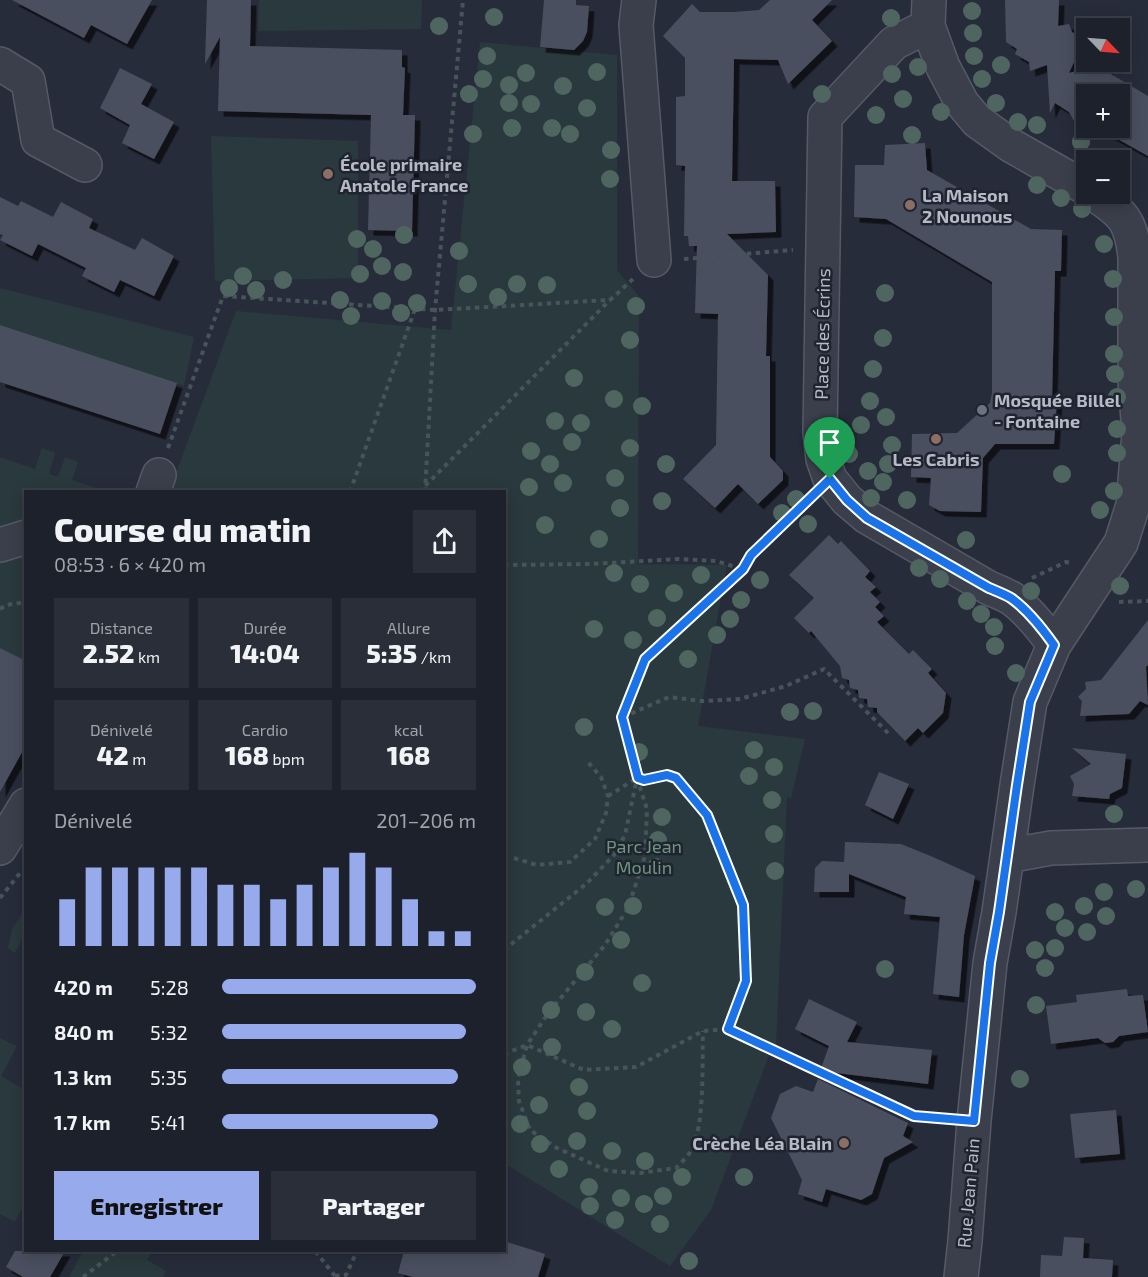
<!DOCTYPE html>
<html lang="fr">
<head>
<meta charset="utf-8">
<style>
  body { margin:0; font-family:"Exo 2",sans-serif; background:#2a2e38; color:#f1f3f6; height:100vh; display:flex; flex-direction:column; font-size:22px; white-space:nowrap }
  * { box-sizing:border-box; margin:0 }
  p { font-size:20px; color:#a0a3a9 }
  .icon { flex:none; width:33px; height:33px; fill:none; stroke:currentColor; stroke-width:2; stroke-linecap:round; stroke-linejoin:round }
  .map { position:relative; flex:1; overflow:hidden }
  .drawer { position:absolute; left:24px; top:490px; width:482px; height:762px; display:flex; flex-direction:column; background:#1d212c; border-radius:0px; box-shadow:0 3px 15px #0003,0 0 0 2px #3b3e48 }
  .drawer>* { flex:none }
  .needle { width:39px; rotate:115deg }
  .fabs { position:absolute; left:1076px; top:18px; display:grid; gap:12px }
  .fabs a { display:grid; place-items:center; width:54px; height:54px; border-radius:0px; background:#1d212c; box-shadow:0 3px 15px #0003,0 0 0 2px #3b3e48; font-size:30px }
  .pin { position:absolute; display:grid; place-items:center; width:51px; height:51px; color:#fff; margin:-62px -26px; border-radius:50% 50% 50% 0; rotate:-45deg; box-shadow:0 0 6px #0007 }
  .pin .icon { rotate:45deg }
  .round { display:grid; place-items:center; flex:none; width:63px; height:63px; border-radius:0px; background:#2a2e38 }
  .head { display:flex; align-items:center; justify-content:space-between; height:102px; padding:0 30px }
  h1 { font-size:33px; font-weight:800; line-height:45px }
  .metrics { display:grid; grid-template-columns:repeat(3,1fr); gap:9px; height:102px; padding:6px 30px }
  .metrics div { display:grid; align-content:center; border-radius:0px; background:#2a2e38; text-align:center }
  .metrics b { font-size:26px; font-weight:800 }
  .metrics small { font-size:16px; font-weight:400 }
  .metrics p { font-size:16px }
  .chart { height:168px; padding:12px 30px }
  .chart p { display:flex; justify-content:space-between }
  .chart svg { width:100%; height:108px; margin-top:6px; stroke:#97aaeb; stroke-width:6 }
  .cta { display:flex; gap:12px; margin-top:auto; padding:12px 30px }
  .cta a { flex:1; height:69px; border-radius:0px; background:#97aaeb; color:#111; font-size:24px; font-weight:800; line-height:69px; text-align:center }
  .cta a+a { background:#2a2e38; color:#f1f3f6 }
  ul { padding:0 30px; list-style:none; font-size:20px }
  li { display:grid; grid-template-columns:96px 72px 1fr; align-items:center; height:45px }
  li i { height:15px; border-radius:8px; background:#97aaeb }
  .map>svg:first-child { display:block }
</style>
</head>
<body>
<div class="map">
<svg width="1148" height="1277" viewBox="0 0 1148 1277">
  <defs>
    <filter id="shadow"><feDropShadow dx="5.5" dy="5.5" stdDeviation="0" flood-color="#0009"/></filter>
  </defs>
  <rect width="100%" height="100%" fill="#272c3b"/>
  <path fill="#2a393d" d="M 259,0 L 422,0 L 421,29 L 258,31 Z
    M 480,42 L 617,55 L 617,270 L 639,296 L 638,564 L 727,565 L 698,726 L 805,739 L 791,798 L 787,797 L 776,1044 L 771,1050 L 711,1210 L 670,1266 L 504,1163 L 504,492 L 169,492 L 236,311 L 451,330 Z
    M 211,136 L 358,141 L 358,278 L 215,281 Z
    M 0,288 L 194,337 L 184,386 L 0,325 Z
    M 42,448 L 55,453 L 49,474 L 58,477 L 65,457 L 78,462 L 72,480 L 108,492 L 26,492 L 25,531 L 0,538 L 0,457 L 35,469 Z
    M 25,550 L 25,661 L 0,648 L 0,557 Z
    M 25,909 L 25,933 L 15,953 L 8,948 L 12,929 Z
    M 0,1038 L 17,1046 L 1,1076 L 25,1090 L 22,1141 L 26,1153 L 25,1202 L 15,1222 L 0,1214 Z
    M 83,1251 L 152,1251 L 147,1260 L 166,1271 L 163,1277 L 69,1277 Z"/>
  <path fill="#494f5f" filter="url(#shadow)" d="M 12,0 L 152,0 L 127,44 L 91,25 L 84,38 Z
    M 207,0 L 251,0 L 250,46 L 402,50 L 402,67 L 405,68 L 403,115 L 415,115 L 412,231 L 368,230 L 371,115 L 218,111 L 220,37 L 205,64 Z
    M 544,0 L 576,0 L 576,5 L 589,6 L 587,32 L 583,41 L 574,50 L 540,47 Z
    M 770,0 L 832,0 L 812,20 L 832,41 L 788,84 L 778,60 L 734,59 L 732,181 L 775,181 L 776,232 L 727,234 L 768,275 L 766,356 L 770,356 L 770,457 L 783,471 L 783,480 L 758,504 L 738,484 L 715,508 L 683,479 L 716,445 L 718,314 L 695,313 L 697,246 L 689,246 L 688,236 L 684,236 L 685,166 L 676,165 L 676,97 L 685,96 L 685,58 L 663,36 L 692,4 L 700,12 L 734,12 L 759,10 Z
    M 1005,0 L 1059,0 L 1058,26 L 1069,24 L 1072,32 L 1084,40 L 1069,73 L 1106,63 L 1109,73 L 1148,96 L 1148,156 L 1098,128 L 1119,128 L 1119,94 L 1086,94 L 1086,120 L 1084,119 L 1074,121 L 1069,112 L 1055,103 L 1050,113 L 1047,65 L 1030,71 L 1029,62 L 1015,54 L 1017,49 L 1006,42 Z
    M 120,68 L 152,84 L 141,104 L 174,122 L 154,159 L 122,143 L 130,125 L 100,108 Z
    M 925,143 L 927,170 L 1031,229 L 1062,230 L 1061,271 L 1055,271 L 1052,399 L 1057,400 L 1054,444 L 995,444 L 983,458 L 981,512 L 940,511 L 929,505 L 931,478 L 911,477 L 912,434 L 957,433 L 990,403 L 992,393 L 992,282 L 886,219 L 854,217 L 855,165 L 884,165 L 885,145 Z
    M 0,197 L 18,206 L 21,201 L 53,217 L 61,202 L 93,219 L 89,228 L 135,250 L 142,238 L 174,256 L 154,296 L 120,280 L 114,292 L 82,276 L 86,268 L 38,244 L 32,256 L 0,240 L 3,235 L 0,234 Z
    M 0,325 L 177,383 L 160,434 L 0,382 Z
    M 829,535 L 838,544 L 841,541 L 870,571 L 865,577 L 876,587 L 870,592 L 880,602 L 875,607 L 884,616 L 877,622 L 909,654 L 913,650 L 932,669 L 928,673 L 946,693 L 943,713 L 923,733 L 918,728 L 905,741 L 877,712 L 877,708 L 868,707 L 867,699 L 859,698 L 858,690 L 850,688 L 849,680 L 842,678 L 840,666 L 811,631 L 809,633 L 794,618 L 814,598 L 789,575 Z
    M 1148,620 L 1148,665 L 1146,667 L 1148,705 L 1140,701 L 1129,714 L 1080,716 L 1082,701 L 1078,697 L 1086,689 L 1085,682 L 1101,680 Z
    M 0,648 L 26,661 L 26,745 L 0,792 Z
    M 1072,748 L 1126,754 L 1122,788 L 1110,794 L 1109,799 L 1072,796 L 1074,784 L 1070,776 L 1091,764 Z
    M 879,772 L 909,784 L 893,819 L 865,805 Z
    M 845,842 L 901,844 L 933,857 L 975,876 L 964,935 L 959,997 L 933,994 L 940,917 L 904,914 L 906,897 L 849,874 L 849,892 L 814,892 L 815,868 L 822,861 L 844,862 Z
    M 1127,989 L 1128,996 L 1143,995 L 1148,1032 L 1119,1036 L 1113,1042 L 1105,1043 L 1098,1038 L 1051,1044 L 1046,1006 L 1077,1002 L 1076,995 Z
    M 809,999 L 857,1022 L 847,1042 L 932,1050 L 928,1084 L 820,1071 L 829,1046 L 795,1029 Z
    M 818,1079 L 908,1123 L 903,1136 L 913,1142 L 884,1158 L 872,1194 L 861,1200 L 826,1189 L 822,1202 L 798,1194 L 802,1180 L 771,1118 L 780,1094 L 796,1086 L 813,1092 Z
    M 1116,1110 L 1120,1154 L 1075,1158 L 1070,1114 Z
    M 1064,1237 L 1084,1238 L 1083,1258 L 1113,1260 L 1112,1277 L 1040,1277 L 1041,1255 L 1062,1256 Z
    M 504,1241 L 545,1254 L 538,1277 L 413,1277 L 398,1273 L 404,1251 L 504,1251 Z
    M 15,1251 L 65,1251 L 50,1277 L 23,1277 L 6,1267 Z"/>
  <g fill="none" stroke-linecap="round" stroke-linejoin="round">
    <g stroke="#555a66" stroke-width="36">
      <path id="minor" d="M 639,0 L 636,25 L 654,260
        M 929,0 L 928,26 L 943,67 L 962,103 L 977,121 L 1012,146 L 1086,188
        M 928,26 L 894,43 L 825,117 L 820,432 L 823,459 L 830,479 L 847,500 L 867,517 L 989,588 C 996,591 1004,594 1011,598 C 1028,610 1042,628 1054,645
        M 0,64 L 28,81 L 38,140 L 85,165
        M 153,492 L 159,475
        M 0,545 L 26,537
        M 0,848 L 26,805
        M 1007,856 L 1017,785 L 1030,702 L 1054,645 L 1121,543 L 1133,505 L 1139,433 L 1135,381 L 1135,257 C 1131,221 1124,214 1094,194
        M 961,1277 L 965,1241 L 974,1121 L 990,963 L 999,912 L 1007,856 L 1051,848 L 1148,845"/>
    </g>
    <path stroke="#475459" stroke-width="4" stroke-dasharray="4.5 4.5" stroke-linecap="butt" d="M 684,259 L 793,250
      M 168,448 L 223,296 L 435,310 L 610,300 L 633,279
      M 350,492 L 415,309
      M 419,492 L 610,300
      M 425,492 L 435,310 L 463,0
      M 504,565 L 590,564 L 678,559 L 716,561 L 742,569
      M 1032,578 L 1066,562 L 1072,563
      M 1119,602 L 1148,601
      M 0,609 L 6,605 L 26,602
      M 623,717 L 669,697 L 702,701 L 740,699 L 786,686 L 824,669 L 890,735
      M 637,778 L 647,809 L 645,856 L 628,908 L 605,945 L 549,1012 L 527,1045 L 518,1078 L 519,1101 L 530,1130 L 557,1148 L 608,1171 L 640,1173 L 676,1168 C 681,1163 687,1157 691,1151 C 705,1128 702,1060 703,1031
      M 608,796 L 637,778 L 644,780 L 667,775 L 676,778 L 707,815 L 743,905 L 746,982 L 727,1029 L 914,1116 L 943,1118
      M 514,858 L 537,865 L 570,862 L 595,839 L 606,813 L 608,796 L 601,777 L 586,760
      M 0,898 L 20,873
      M 504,950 L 586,884 L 614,855 L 625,835 L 637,778 L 622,717 L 645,659 L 743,569 L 751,555 L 810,498
      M 504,1054 L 527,1045 L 584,1070 L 636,1067 L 703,1031 L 727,1029
      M 316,1251 L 316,1252 L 335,1276
      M 335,1276 L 346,1275 L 357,1251
      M 83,1277 L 117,1251"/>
    <use href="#minor" stroke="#3a3f4b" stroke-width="33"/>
  </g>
  <g fill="#4f6660">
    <circle cx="972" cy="11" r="9"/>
    <circle cx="494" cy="17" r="9"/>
    <circle cx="891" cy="18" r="9"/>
    <circle cx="439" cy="26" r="9"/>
    <circle cx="973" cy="33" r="9"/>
    <circle cx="487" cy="56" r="9"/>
    <circle cx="974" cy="56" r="9"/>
    <circle cx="1001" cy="65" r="9"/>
    <circle cx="918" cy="67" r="9"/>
    <circle cx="597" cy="72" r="9"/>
    <circle cx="526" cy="73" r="9"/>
    <circle cx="892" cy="74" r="9"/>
    <circle cx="483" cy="79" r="9"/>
    <circle cx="982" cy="79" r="9"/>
    <circle cx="509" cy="85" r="9"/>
    <circle cx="563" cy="86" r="9"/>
    <circle cx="469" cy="94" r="9"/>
    <circle cx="822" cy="94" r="9"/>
    <circle cx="903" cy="99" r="9"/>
    <circle cx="509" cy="103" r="9"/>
    <circle cx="996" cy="103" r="9"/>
    <circle cx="531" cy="104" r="9"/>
    <circle cx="587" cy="108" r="9"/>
    <circle cx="941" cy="112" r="9"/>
    <circle cx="876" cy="115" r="9"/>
    <circle cx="1018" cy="122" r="9"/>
    <circle cx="1037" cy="125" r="9"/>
    <circle cx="512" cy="128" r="9"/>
    <circle cx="552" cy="128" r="9"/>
    <circle cx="473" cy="134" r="9"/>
    <circle cx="570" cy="134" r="9"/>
    <circle cx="912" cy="135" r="9"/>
    <circle cx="1081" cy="142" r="9"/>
    <circle cx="611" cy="150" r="9"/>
    <circle cx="610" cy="179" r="9"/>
    <circle cx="1037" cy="185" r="9"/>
    <circle cx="1061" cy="198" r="9"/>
    <circle cx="1082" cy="209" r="9"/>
    <circle cx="404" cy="235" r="9"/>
    <circle cx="357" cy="239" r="9"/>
    <circle cx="1104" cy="244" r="9"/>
    <circle cx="373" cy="249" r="9"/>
    <circle cx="459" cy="251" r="9"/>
    <circle cx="382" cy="266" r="9"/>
    <circle cx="403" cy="272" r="9"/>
    <circle cx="360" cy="274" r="9"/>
    <circle cx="243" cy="276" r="9"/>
    <circle cx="1113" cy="279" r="9"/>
    <circle cx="283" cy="280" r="9"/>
    <circle cx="468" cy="284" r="9"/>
    <circle cx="517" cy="284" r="9"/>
    <circle cx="547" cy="285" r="9"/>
    <circle cx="229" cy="288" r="9"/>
    <circle cx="256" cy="290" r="9"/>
    <circle cx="885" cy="293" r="9"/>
    <circle cx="498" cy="297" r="9"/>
    <circle cx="340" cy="300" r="9"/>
    <circle cx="382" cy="301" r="9"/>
    <circle cx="417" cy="303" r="9"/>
    <circle cx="636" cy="306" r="9"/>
    <circle cx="401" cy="313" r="9"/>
    <circle cx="351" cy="316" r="9"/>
    <circle cx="1114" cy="317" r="9"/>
    <circle cx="883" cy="338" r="9"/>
    <circle cx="630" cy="340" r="9"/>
    <circle cx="1114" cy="354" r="9"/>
    <circle cx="873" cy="369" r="9"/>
    <circle cx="1115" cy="374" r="9"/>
    <circle cx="574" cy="378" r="9"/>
    <circle cx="1117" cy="397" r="9"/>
    <circle cx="614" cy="399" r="9"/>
    <circle cx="870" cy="401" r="9"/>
    <circle cx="642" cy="406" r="9"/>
    <circle cx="886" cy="417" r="9"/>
    <circle cx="555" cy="421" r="9"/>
    <circle cx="581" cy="423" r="9"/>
    <circle cx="861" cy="425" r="9"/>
    <circle cx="1117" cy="429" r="9"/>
    <circle cx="572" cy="442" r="9"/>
    <circle cx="892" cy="445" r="9"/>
    <circle cx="630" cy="448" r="9"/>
    <circle cx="531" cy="451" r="9"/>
    <circle cx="1117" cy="453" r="9"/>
    <circle cx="849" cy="454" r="9"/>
    <circle cx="550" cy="464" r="9"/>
    <circle cx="666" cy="464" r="9"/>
    <circle cx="888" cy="464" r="9"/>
    <circle cx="868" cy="471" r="9"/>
    <circle cx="1062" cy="474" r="9"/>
    <circle cx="615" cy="478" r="9"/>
    <circle cx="883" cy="482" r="9"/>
    <circle cx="563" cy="483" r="9"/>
    <circle cx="529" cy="487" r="9"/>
    <circle cx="1114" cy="491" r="9"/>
    <circle cx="871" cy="498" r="9"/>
    <circle cx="796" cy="499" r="9"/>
    <circle cx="907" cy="500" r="9"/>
    <circle cx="662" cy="501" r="9"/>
    <circle cx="620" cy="508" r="9"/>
    <circle cx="1100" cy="510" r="9"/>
    <circle cx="782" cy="513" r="9"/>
    <circle cx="808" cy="524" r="9"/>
    <circle cx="545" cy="525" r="9"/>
    <circle cx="599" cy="539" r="9"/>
    <circle cx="966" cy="540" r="9"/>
    <circle cx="919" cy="568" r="9"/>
    <circle cx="614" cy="573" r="9"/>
    <circle cx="701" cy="575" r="9"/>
    <circle cx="940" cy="579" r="9"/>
    <circle cx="760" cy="580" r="9"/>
    <circle cx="640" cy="584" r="9"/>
    <circle cx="1120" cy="586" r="9"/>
    <circle cx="1031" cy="591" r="9"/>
    <circle cx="674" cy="593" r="9"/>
    <circle cx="741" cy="600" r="9"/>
    <circle cx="967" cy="601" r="9"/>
    <circle cx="981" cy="614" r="9"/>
    <circle cx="657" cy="618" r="9"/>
    <circle cx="730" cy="619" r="9"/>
    <circle cx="994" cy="627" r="9"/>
    <circle cx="594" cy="629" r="9"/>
    <circle cx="717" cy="635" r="9"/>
    <circle cx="633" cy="640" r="9"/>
    <circle cx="995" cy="646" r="9"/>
    <circle cx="688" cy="659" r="9"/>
    <circle cx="1016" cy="673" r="9"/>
    <circle cx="813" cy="711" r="9"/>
    <circle cx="790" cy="712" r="9"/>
    <circle cx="584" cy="727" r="9"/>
    <circle cx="754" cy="750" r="9"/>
    <circle cx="639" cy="752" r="9"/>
    <circle cx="774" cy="767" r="9"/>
    <circle cx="749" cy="776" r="9"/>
    <circle cx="772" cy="800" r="9"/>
    <circle cx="1114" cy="814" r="9"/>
    <circle cx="662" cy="817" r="9"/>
    <circle cx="774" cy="834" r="9"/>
    <circle cx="658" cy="840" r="9"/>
    <circle cx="656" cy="867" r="9"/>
    <circle cx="775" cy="871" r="9"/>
    <circle cx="1136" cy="889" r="9"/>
    <circle cx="1104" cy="892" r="9"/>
    <circle cx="633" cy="906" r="9"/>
    <circle cx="1084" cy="906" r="9"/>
    <circle cx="605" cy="907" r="9"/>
    <circle cx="1055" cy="912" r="9"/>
    <circle cx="1106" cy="916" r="9"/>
    <circle cx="1065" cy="928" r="9"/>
    <circle cx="1087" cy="932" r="9"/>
    <circle cx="621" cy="940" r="9"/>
    <circle cx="1055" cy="948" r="9"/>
    <circle cx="1035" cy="950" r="9"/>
    <circle cx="1045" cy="968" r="9"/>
    <circle cx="885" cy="969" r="9"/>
    <circle cx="585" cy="972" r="9"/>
    <circle cx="642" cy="983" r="9"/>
    <circle cx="1036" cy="1005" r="9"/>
    <circle cx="551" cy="1010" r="9"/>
    <circle cx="586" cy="1012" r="9"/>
    <circle cx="612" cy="1029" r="9"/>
    <circle cx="552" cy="1047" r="9"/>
    <circle cx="522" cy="1067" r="9"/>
    <circle cx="1020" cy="1079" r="9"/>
    <circle cx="579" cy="1087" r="9"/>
    <circle cx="539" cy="1105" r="9"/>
    <circle cx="587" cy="1111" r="9"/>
    <circle cx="520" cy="1124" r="9"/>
    <circle cx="577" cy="1141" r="9"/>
    <circle cx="540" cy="1144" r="9"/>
    <circle cx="612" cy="1151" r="9"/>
    <circle cx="645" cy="1161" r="9"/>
    <circle cx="559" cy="1169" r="9"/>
    <circle cx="682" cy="1177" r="9"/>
    <circle cx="744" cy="1177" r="9"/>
    <circle cx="589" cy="1187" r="9"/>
    <circle cx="663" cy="1196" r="9"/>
    <circle cx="621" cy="1198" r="9"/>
    <circle cx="644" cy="1204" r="9"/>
    <circle cx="590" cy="1206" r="9"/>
    <circle cx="615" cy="1220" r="9"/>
    <circle cx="660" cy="1224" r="9"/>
    <circle cx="689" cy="1261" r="9"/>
  </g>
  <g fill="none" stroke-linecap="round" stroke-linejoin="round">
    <g stroke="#fff" stroke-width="12">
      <path id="route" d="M 830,479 L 847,500 L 867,518 L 989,588 C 996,591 1004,594 1011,598 C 1028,610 1042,628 1054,645 L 1030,702 L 1017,785 L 999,912 L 990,963 L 974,1121 L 914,1116 L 728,1029 L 746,981 L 743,905 L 707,815 L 676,778 L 667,775 L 644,780 L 638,778 L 622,717 L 645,659 L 743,569 L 751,555 Z"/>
    </g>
    <use href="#route" stroke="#1a73e8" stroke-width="8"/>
  </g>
  <g fill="#8d6e63" stroke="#1f2430" stroke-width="2">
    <circle cx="328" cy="174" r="6"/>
    <circle cx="910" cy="205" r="6"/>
    <circle cx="936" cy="439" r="6"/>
    <circle cx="844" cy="1143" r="6"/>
  </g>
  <circle fill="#6b7280" stroke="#1f2430" stroke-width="2" cx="982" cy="410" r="6"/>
  <g text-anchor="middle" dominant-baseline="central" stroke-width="5" stroke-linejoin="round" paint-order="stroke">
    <g font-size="18" font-weight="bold" fill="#b6bac7" stroke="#1f2430" text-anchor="start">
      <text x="340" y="164">École primaire<tspan x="340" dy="21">Anatole France</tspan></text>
      <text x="922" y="195">La Maison<tspan x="922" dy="21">2 Nounous</tspan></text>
      <text x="994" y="400">Mosquée Billel<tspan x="994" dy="21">- Fontaine</tspan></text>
      <text x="936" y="459" text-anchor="middle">Les Cabris</text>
      <text x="832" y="1143" text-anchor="end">Crèche Léa Blain</text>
    </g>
    <g font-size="18" fill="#b6bac7" stroke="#1f2430">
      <text transform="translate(822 334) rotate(-89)">Place des Écrins</text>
      <text transform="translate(968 1193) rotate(-85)">Rue Jean Pain</text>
    </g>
    <g font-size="18" fill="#70957e" stroke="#1f2430">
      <text x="644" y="846">Parc Jean<tspan x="644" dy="21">Moulin</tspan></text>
    </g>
  </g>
</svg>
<div class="fabs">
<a><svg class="needle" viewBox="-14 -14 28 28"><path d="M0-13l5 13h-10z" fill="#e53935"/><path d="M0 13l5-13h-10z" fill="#a0a3a9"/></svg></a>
<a>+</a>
<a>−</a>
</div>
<div class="pin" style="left:830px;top:479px;background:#1e9e55"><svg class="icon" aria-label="arrive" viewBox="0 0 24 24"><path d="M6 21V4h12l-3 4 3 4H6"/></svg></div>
<section class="drawer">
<div class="head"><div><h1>Course du matin</h1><p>08:53 · 6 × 420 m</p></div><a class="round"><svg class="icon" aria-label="share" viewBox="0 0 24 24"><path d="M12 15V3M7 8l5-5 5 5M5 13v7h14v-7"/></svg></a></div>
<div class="metrics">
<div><p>Distance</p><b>2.52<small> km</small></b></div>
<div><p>Durée</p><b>14:04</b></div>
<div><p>Allure</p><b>5:35<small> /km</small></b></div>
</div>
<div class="metrics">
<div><p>Dénivelé</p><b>42<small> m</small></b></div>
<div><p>Cardio</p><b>168<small> bpm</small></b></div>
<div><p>kcal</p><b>168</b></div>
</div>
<div class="chart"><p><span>Dénivelé</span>201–206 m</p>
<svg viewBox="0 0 160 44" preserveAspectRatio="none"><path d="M5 44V25M15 44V12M25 44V12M35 44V12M45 44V12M55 44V12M65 44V19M75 44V19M85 44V25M95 44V19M105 44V12M115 44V6M125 44V12M135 44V25M145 44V38M155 44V38"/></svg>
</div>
<ul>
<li><b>420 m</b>5:28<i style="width:100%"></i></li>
<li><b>840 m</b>5:32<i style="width:96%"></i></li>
<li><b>1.3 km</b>5:35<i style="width:93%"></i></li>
<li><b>1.7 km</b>5:41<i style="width:85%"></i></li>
</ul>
<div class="cta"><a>Enregistrer</a><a>Partager</a></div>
</section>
</div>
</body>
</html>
